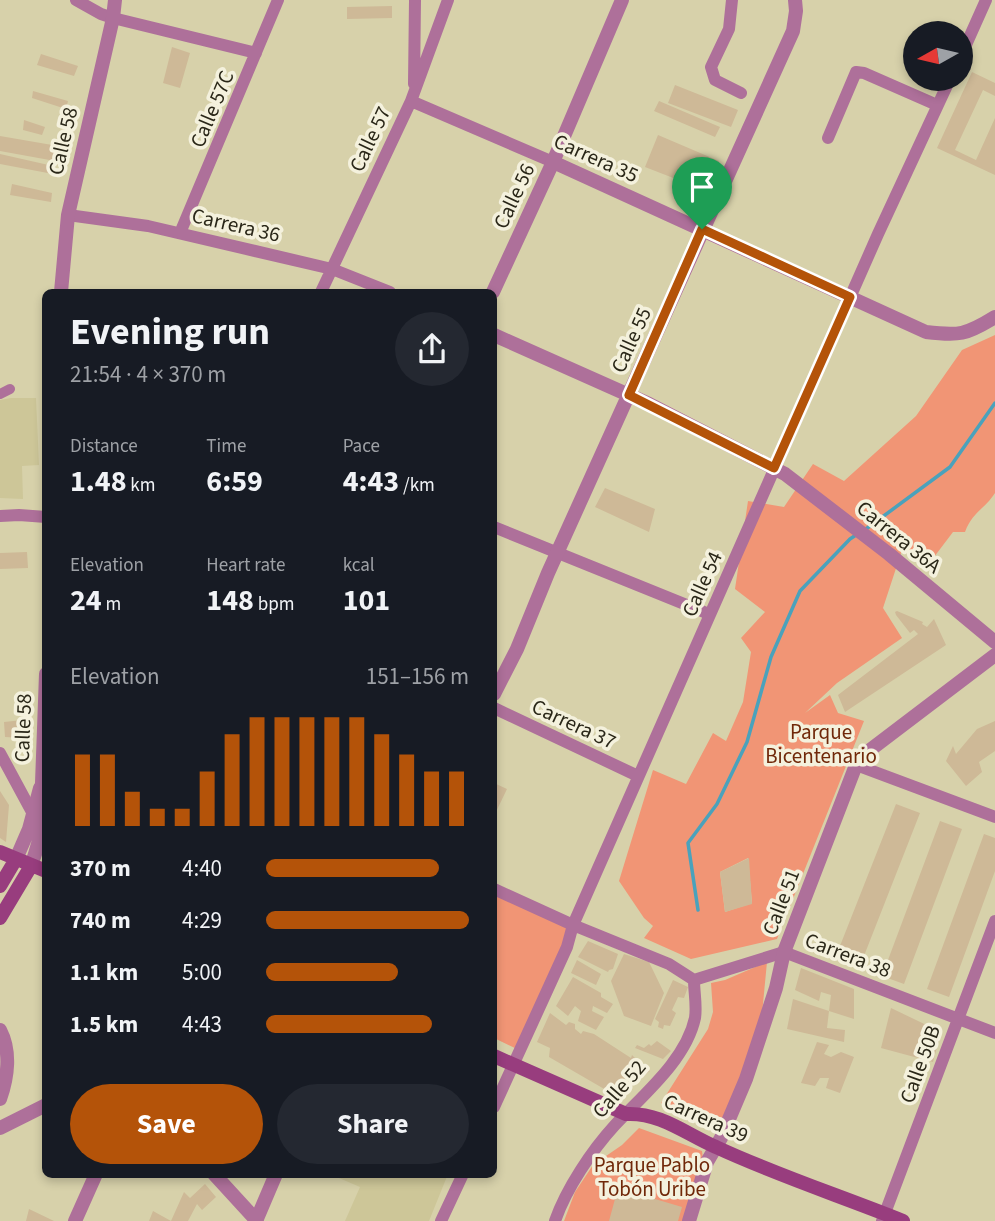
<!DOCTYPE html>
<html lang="en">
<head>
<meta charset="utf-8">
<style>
  body { margin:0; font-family:"Source Sans 3",sans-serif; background:#242831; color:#f1f3f6; height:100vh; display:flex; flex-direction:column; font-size:26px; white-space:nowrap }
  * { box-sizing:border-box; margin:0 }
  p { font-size:23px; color:#9ea1a6 }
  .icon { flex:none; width:38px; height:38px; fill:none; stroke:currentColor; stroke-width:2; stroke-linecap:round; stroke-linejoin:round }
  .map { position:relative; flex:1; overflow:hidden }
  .drawer { position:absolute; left:42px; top:289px; width:455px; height:889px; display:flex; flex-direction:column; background:#171b24; border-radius:10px; box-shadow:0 4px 10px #0003 }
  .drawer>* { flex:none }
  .needle { width:46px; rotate:262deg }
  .controls { position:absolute; left:903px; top:21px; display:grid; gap:14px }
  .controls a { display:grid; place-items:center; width:70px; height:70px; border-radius:50%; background:#171b24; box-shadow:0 4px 10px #0003; font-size:35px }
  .pin { position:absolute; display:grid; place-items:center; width:60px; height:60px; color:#fff; margin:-72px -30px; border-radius:50% 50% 50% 0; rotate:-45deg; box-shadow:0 0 7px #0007 }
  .pin .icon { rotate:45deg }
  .round { display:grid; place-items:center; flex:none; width:74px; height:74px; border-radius:37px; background:#242831 }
  .summary { display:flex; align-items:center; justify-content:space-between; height:119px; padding:0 28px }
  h1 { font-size:38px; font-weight:700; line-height:52px }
  .metrics { display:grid; grid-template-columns:repeat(3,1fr); gap:10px; height:119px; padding:7px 28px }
  .metrics div { display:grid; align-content:center }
  .metrics b { font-size:30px; font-weight:700 }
  .metrics small { font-size:19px; font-weight:400 }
  .metrics p { font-size:19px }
  .chart { height:196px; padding:14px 28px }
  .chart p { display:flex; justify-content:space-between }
  .chart svg { width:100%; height:126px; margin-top:7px; stroke:#b45309; stroke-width:6 }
  .primary-button { display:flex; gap:14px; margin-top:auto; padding:14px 28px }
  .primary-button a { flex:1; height:80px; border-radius:42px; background:#b45309; color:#fff; font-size:28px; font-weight:700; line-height:80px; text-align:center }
  .primary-button a+a { background:#242831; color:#f1f3f6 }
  ul { padding:0 28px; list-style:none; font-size:23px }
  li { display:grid; grid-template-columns:112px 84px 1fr; align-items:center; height:52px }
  li i { height:18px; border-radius:9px; background:#b45309 }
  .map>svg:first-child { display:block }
</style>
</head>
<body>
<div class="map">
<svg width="995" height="1221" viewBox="0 0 995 1221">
  <rect width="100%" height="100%" fill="#d7d1aa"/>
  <path fill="#cdc698" d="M 11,398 L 36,398 L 39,465 L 22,466 L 23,499 L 0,498 L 0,400 Z
    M 340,1174 L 448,1174 L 429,1221 L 345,1221 L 360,1187 L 339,1178 Z"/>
  <path fill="#f19575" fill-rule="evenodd" d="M 995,335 L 995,493 C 984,510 973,511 965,532 L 953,532 L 931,561 L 903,547 L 883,608 L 902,638 L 837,683 L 805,713 L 830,695 L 838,713 L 864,721 L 777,939 L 691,959 L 644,938 L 653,926 L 644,918 L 619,881 L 653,770 L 686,784 L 713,733 L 726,741 L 743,702 L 751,652 L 741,638 L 765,612 L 735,589 L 748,501 L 784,507 L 813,464 L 844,481 L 916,416 L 962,350 ZM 748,858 L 752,903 L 725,912 L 720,872 Z
    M 494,892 L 571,927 L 517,1049 L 494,1038 Z
    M 767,962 L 762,1014 L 732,1102 L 718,1132 L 661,1103 L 708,1029 L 713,1012 L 711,983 L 725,980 Z
    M 639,1128 L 702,1151 L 703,1159 L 683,1221 L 564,1221 L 575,1192 L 593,1165 L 622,1145 Z"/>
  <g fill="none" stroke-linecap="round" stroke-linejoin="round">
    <path stroke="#4aa2bc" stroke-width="3.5" d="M 866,529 L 950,467 L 995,403
      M 698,910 L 688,843 L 717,804 L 747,742 L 771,657 L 800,591 L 850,539 L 856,535"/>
  </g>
  <path fill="#ceb997" d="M 392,6 L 392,18 L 347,19 L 347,7 Z
    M 172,47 L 190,53 L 180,88 L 163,83 Z
    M 41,54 L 78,66 L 74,76 L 37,65 Z
    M 972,72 L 995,83 L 995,96 L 983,90 L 955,150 L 976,160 L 995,118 L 995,175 L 937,148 Z
    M 675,85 L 738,110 L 731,127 L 668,103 Z
    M 33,91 L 68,101 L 66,109 L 32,98 Z
    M 659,101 L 720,127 L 715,137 L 654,111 Z
    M 24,120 L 45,127 L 42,135 L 23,130 Z
    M 658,135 L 719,161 L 713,174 L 706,172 L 699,188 L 645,167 Z
    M 0,136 L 58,146 L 55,161 L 0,151 Z
    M 0,154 L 53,166 L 53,174 L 0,164 Z
    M 12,184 L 52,193 L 51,202 L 10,195 Z
    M 605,488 L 655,509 L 649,532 L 595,507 Z
    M 27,552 L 28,568 L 0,569 L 0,553 Z
    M 897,611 L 923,622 L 922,624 L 927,627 L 934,619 L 946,645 L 845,712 L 838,695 L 918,634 L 914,630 L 910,633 L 896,615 L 895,612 Z
    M 23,720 L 24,738 L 5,737 L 4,722 Z
    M 995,721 L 995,751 L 979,762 L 982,772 L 966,786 L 946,761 L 953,746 L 956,754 L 977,729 Z
    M 494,783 L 507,789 L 494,816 Z
    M 0,791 L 9,805 L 6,842 L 0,838 Z
    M 896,804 L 920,813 L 860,966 L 836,956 Z
    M 940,821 L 962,829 L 904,984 L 882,976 Z
    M 984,834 L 995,838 L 995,871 L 949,997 L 927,989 Z
    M 749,858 L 752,904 L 725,912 L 720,872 Z
    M 588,941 L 618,954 L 613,969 L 609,970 L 608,972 L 578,957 Z
    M 624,954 L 649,962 L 664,993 L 651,1026 L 624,1016 L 611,981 Z
    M 577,960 L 601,974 L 596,985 L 571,973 Z
    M 801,968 L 854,989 L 854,1019 L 829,1011 L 827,1028 L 845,1030 L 844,1042 L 787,1029 L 793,999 L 829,1011 L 831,995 L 821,992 L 819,1001 L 795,990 Z
    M 573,977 L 601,993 L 601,997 L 613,1004 L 607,1013 L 593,1006 L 592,1011 L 604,1017 L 596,1030 L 578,1021 L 581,1011 L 575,1006 L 568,1016 L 556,1006 Z
    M 673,980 L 688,987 L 684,998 L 678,997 L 672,1010 L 676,1013 L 670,1026 L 664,1025 L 663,1029 L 658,1027 L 659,1022 L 655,1019 Z
    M 891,1008 L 941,1032 L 933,1062 L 881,1048 Z
    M 550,1013 L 566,1025 L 569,1022 L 575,1024 L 575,1029 L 581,1034 L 583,1031 L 594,1034 L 631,1058 L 632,1055 L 637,1060 L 633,1067 L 635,1069 L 639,1065 L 650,1071 L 637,1081 L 627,1070 L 624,1083 L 620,1080 L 614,1090 L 609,1087 L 606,1090 L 549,1057 L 550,1048 L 537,1042 Z
    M 657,1041 L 671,1051 L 663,1059 L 635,1048 L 637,1045 L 644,1048 L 649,1044 L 651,1046 Z
    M 817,1042 L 829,1045 L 824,1054 L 831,1057 L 841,1052 L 854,1057 L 840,1093 L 826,1088 L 829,1078 L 820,1078 L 815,1086 L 801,1083 Z
    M 205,1184 L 216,1197 L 202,1210 L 197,1204 L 188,1221 L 149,1221 L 153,1211 L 171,1221 L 184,1192 L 190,1198 Z
    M 618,1188 L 682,1207 L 678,1221 L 609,1221 Z
    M 29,1209 L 54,1221 L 26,1221 Z"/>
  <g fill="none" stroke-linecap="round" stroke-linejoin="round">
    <path stroke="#ae709a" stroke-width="10" d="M 0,394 L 10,389"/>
    <path stroke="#ae709a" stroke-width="12" d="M 76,0 L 101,14 L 113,18 L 256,53
      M 732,0 L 729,29 L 711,67 L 715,80 L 741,93
      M 961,56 L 986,0
      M 414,84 L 415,0
      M 411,101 L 553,162
      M 828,138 L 856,72 L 864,73 L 937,105
      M 68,215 L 148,226 L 332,269 L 390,292
      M 180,233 L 278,0
      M 321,292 L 411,101 L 448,0
      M 0,516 L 19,515 L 46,517
      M 494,527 L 709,614
      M 494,708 L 638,776
      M 0,753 L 33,814
      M 856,765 L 995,817
      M 494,889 L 573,925 L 669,964 L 694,980 L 784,952 L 995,1033
      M 494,1107 L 567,947 L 573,925 L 878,234 L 950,79
      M 441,1221 L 463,1174
      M 555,1221 C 566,1189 592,1150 615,1125 C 643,1095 686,1060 695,1018 C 697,1006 694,992 694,980
      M 882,1221 L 995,921"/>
    <path stroke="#ae709a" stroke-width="14" d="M 553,162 L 926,332 C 959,336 966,335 995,317
      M 61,292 L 68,215 L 113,18 L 115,0
      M 493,292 L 553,162 L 622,0
      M 494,335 L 649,404 L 785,474 L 889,554 L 995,642
      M 494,694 L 517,649 L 548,573 L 793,31 L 796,11 L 795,0
      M 16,859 L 29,829 L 40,788
      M 31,866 C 40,840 49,811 42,783 L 46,674
      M 0,1030 C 11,1051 8,1077 0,1099
      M 0,1128 L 46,1105
      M 214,1174 L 257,1221
      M 75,1221 L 96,1174
      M 256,1221 L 276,1174
      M 689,1221 L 707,1162 L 721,1138 L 746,1079 L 776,988 L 784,952 L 856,765 L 870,750 L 995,655"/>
    <path stroke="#983d7e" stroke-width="14" d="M 0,852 L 46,871
      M 0,886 L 16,859
      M 0,918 L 31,866
      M 494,1056 L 626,1114 C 660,1112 686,1134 716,1147 C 776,1175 841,1196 903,1221"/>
  </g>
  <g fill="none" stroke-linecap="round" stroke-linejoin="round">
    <g stroke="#fff" stroke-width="14">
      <path id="route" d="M 702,229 L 850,297 L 774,468 L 629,395 Z"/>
    </g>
    <use href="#route" stroke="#b45309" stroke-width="9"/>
  </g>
  <g text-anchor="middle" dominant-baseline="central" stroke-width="7" stroke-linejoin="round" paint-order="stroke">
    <g font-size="21" fill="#2a2718" stroke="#f4f1dd">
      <text transform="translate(212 109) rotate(-67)">Calle 57C</text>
      <text transform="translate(370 139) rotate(-65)">Calle 57</text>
      <text transform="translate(63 141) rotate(-77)">Calle 58</text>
      <text transform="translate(596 158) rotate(24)">Carrera 35</text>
      <text transform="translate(514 196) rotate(-65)">Calle 56</text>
      <text transform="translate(236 225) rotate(13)">Carrera 36</text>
      <text transform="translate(631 340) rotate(-66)">Calle 55</text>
      <text transform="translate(899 537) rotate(39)">Carrera 36A</text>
      <text transform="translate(702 584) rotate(-66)">Calle 54</text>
      <text transform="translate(574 724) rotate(25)">Carrera 37</text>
      <text transform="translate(23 728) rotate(-88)">Calle 58</text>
      <text transform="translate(781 902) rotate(-69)">Calle 51</text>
      <text transform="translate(848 955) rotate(21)">Carrera 38</text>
      <text transform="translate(920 1064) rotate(-70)">Calle 50B</text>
      <text transform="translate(619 1089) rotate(-49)">Calle 52</text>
      <text transform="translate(706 1118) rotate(24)">Carrera 39</text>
    </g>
    <g font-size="21" fill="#702809" stroke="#f4f1dd">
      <text x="821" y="732">Parque<tspan x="821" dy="24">Bicentenario</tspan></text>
      <text x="652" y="1165">Parque Pablo<tspan x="652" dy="24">Tobón Uribe</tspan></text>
    </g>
  </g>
</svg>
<div class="controls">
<a><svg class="needle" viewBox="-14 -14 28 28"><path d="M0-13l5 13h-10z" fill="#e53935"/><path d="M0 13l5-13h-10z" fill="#9ea1a6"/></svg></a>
</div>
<div class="pin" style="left:702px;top:229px;background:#1e9e55"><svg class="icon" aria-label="arrive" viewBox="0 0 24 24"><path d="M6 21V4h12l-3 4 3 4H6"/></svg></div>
<section class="drawer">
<div class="summary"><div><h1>Evening run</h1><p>21:54 · 4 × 370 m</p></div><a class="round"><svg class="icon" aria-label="share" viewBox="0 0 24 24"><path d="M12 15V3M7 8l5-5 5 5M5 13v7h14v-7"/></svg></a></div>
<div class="metrics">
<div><p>Distance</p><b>1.48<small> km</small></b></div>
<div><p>Time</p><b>6:59</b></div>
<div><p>Pace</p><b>4:43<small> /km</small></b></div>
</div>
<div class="metrics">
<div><p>Elevation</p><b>24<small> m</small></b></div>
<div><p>Heart rate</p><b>148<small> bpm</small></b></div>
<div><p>kcal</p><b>101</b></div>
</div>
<div class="chart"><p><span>Elevation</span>151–156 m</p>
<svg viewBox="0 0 160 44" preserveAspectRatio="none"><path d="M5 44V19M15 44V19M25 44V32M35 44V38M45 44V38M55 44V25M65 44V12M75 44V6M85 44V6M95 44V6M105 44V6M115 44V6M125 44V12M135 44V19M145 44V25M155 44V25"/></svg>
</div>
<ul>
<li><b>370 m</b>4:40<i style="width:85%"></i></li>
<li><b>740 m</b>4:29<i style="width:100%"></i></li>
<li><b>1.1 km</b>5:00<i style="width:65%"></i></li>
<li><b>1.5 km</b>4:43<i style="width:82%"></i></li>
</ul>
<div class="primary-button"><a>Save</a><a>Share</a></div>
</section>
</div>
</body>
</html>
